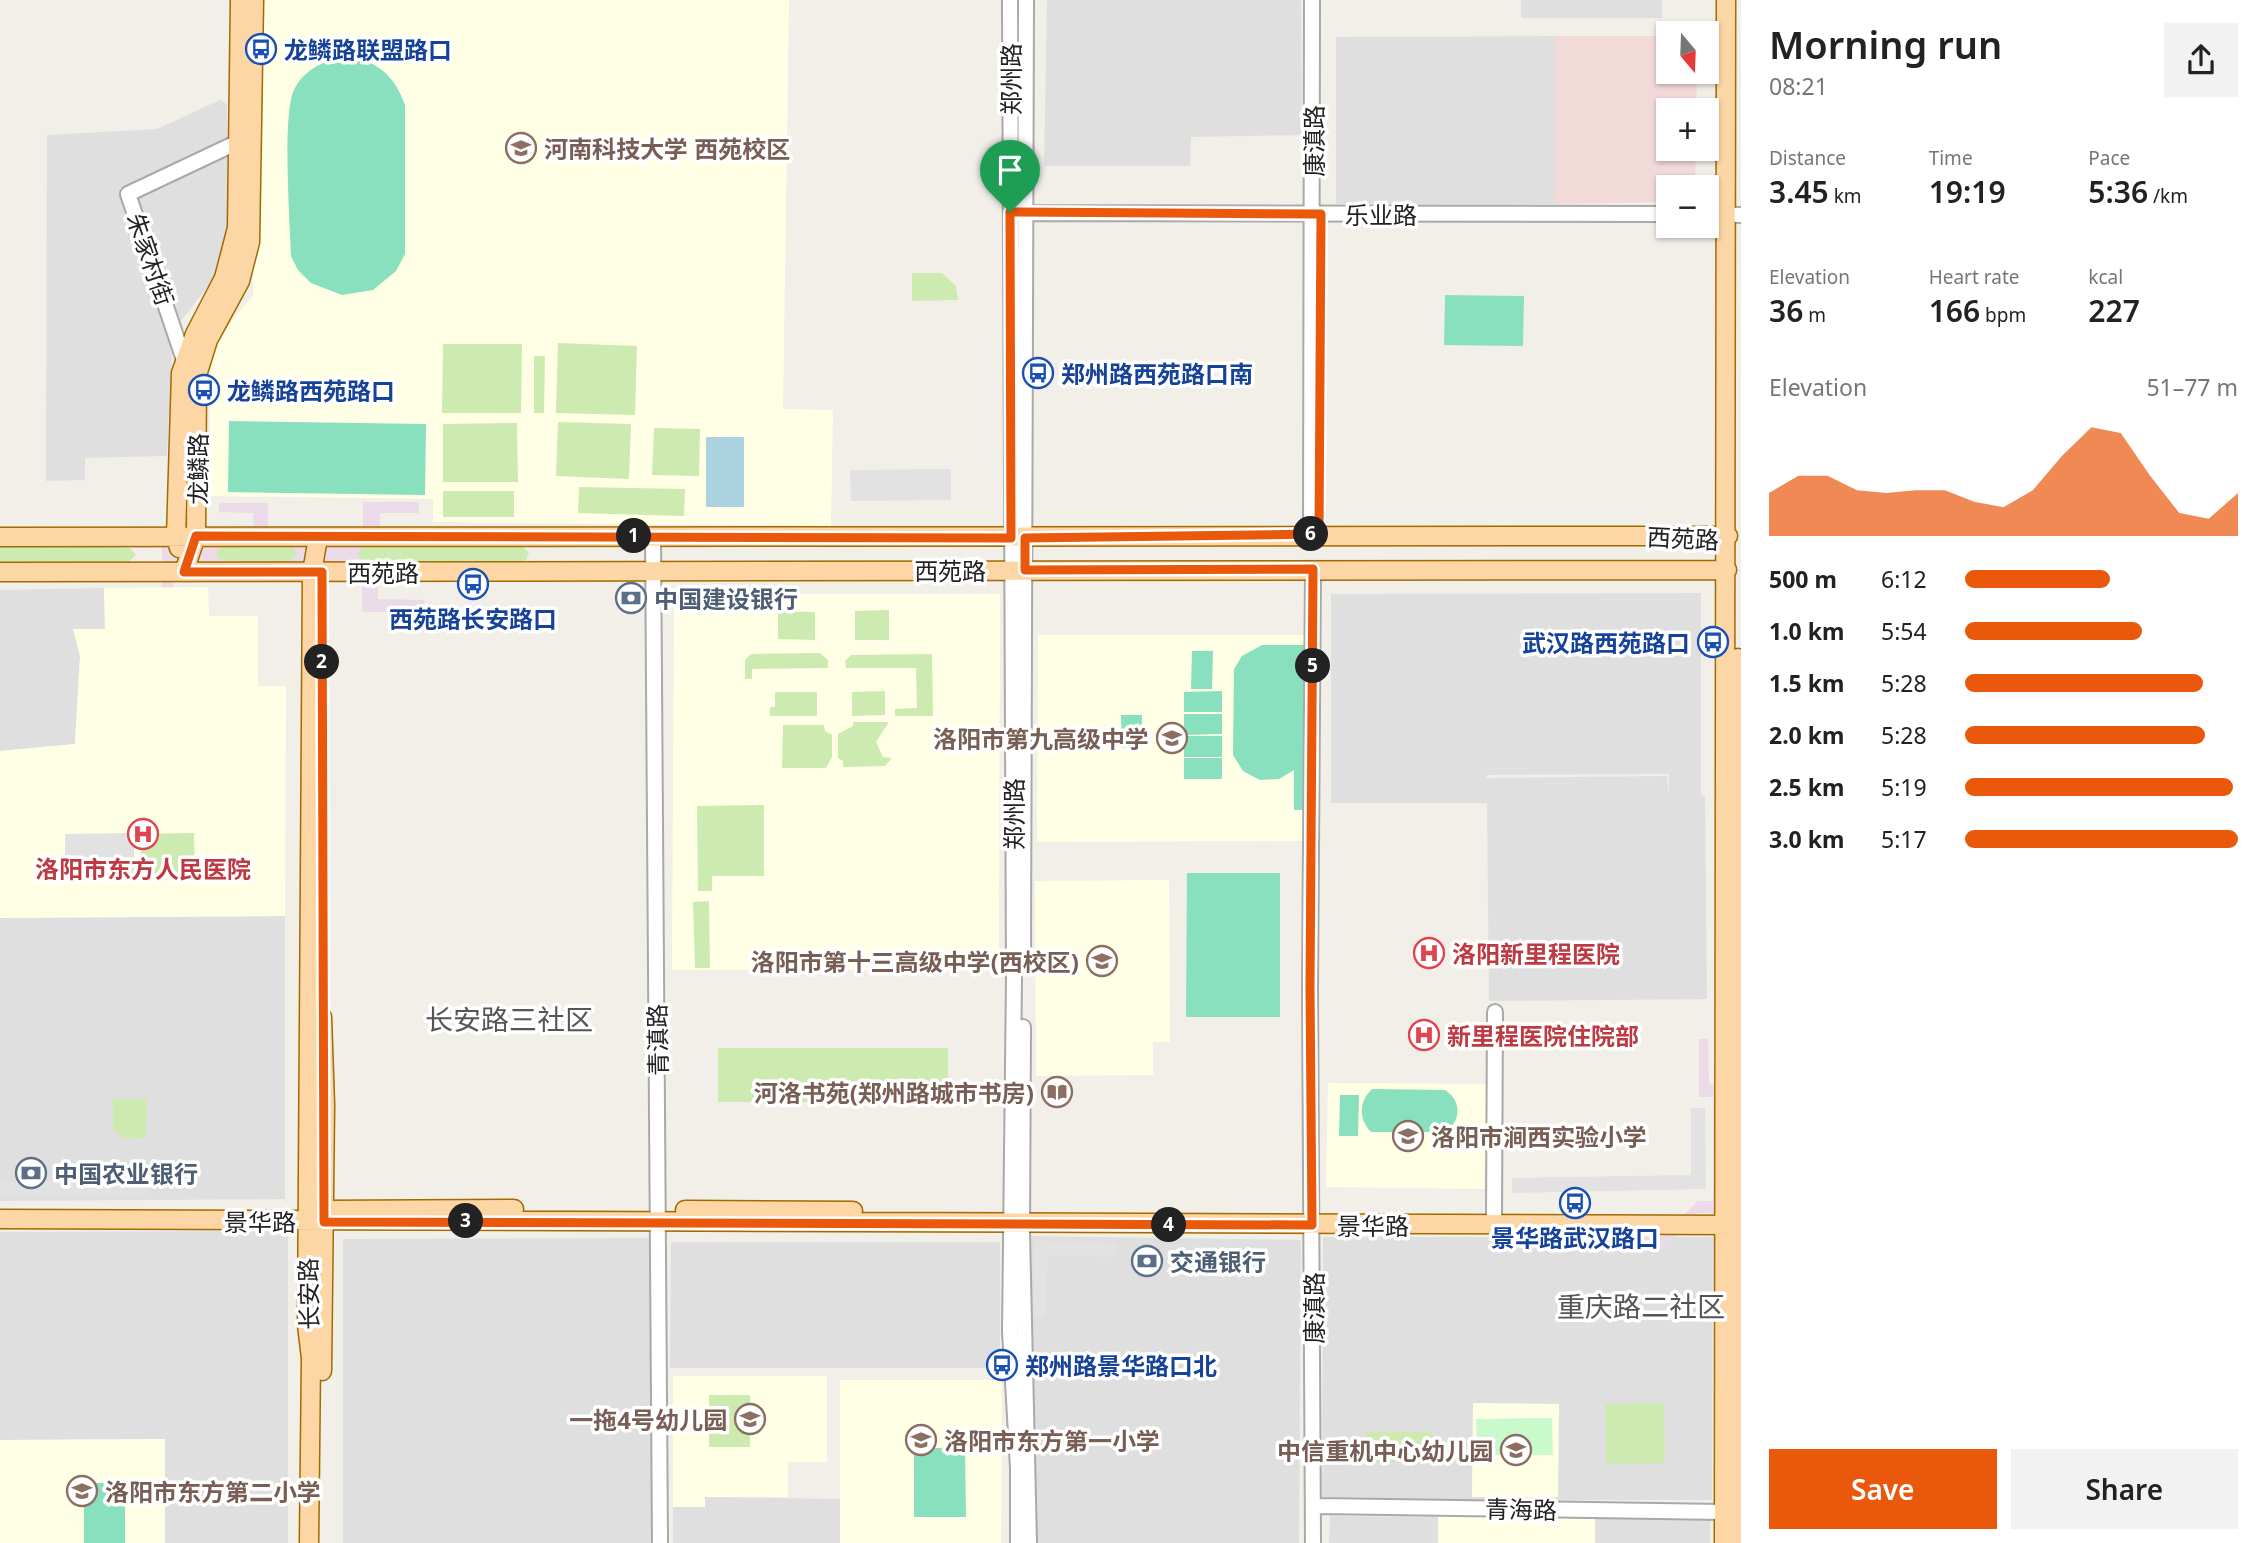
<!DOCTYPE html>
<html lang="en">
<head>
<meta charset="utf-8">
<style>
  body { margin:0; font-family:"Noto Sans","Noto Sans SC",sans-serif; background:#f2f2f2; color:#222; height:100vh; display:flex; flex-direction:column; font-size:26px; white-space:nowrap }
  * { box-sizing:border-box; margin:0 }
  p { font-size:23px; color:#767676 }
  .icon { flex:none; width:38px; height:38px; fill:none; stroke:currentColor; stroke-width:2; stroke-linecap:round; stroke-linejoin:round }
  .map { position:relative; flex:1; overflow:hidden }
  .details { display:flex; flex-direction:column; background:#fff; width:525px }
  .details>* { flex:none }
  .needle { width:46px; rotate:161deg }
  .buttons { position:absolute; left:1656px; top:21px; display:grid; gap:14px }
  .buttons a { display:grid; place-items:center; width:63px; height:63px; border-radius:0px; background:#fff; box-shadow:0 2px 5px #0004; font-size:35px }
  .pin { position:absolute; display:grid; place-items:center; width:60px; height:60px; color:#fff; margin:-72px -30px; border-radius:50% 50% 50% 0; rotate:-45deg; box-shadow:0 0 7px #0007 }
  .pin .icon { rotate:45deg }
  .km { position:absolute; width:35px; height:35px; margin:-18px; border-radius:50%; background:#222; color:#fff; font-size:19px; line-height:35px; text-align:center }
  .round { display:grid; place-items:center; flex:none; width:74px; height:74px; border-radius:0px; background:#f2f2f2 }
  .headline { display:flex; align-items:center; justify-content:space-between; height:119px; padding:0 28px }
  h1 { font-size:38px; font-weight:600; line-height:52px }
  .stats { display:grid; grid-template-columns:repeat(3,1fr); gap:10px; height:119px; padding:7px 28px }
  .stats div { display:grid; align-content:center }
  .stats b { font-size:30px; font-weight:600 }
  .stats small { font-size:19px; font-weight:400 }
  .stats p { font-size:19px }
  .chart { height:196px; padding:14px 28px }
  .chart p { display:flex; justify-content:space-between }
  .chart svg { width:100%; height:126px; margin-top:7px; fill:#ea580c; opacity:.7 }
  .action { display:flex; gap:14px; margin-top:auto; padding:14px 28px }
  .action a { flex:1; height:80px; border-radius:0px; background:#ea580c; color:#fff; font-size:28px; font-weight:600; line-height:80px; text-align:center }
  .action a+a { background:#f2f2f2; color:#222 }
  ul { padding:0 28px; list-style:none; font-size:23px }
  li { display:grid; grid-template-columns:112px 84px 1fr; align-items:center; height:52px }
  li i { height:18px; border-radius:9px; background:#ea580c }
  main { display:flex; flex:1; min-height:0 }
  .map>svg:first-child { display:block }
</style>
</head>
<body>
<main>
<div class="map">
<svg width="1741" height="1543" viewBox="0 0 1741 1543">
  <rect width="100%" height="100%" fill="#f2efe9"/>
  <path fill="#e0dfdf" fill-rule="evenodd" d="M 1047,0 L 1301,0 L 1302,135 L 1191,137 L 1190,166 L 1044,166 Z
    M 1521,0 L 1662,0 L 1662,18 L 1521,18 Z
    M 1555,36 L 1555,204 L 1336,204 L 1336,37 Z
    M 220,100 L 227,104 L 228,261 L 173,331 L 167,456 L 85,458 L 85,480 L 46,481 L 47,135 L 157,129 Z
    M 104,588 L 105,629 L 73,630 L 80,656 L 75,744 L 0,751 L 0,590 Z
    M 1701,593 L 1701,795 L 1705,796 L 1707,999 L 1489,1001 L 1487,803 L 1331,803 L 1331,594 ZM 1669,774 L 1669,796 L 1667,776 L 1486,778 L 1487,775 Z
    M 285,916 L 285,1199 L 0,1201 L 0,918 Z
    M 288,1231 L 288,1543 L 165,1543 L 165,1439 L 0,1440 L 0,1232 Z
    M 1031,1236 L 1301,1240 L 1299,1543 L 1033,1543 Z
    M 1323,1237 L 1713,1237 L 1712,1500 L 1322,1500 Z
    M 652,1238 L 652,1543 L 343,1543 L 343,1239 Z
    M 671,1242 L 1000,1242 L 1000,1368 L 670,1368 Z
    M 705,1497 L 840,1499 L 840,1543 L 673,1543 L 673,1507 L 705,1507 Z
    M 1330,1516 L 1438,1517 L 1438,1543 L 1329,1543 Z
    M 1595,1518 L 1710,1520 L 1710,1543 L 1595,1543 Z"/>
  <path fill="#f2dad9" d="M 1555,36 L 1668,36 L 1668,72 L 1697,72 L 1696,110 L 1668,110 L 1668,149 L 1696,149 L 1695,187 L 1668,187 L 1668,202 L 1555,204 Z"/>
  <path fill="#ebdbe8" d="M 363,502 L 419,502 L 419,513 L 380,513 L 380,540 L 487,541 L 487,576 L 378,576 L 378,599 L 424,600 L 424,612 L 362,612 L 362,576 L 173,576 L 173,595 L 162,606 L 162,540 L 254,540 L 253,513 L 219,512 L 219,503 L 268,503 L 268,539 L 363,540 Z
    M 1699,1039 L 1708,1039 L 1709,1085 L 1714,1084 L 1714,1066 L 1732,1065 L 1741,1290 L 1713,1290 L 1713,1213 L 1698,1213 L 1664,1247 L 1629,1247 L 1629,1239 L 1659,1239 L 1698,1201 L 1713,1201 L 1713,1097 L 1699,1097 Z"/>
  <path fill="#ffffe5" d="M 257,0 L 789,0 L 783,409 L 833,410 L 831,526 L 433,522 L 433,499 L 209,496 L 211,347 L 253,295 Z
    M 208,587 L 209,616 L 258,616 L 258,686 L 286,686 L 285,916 L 0,918 L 0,751 L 75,744 L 80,656 L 73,629 L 105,629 L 104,588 Z
    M 674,594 L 1000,594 L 999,957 L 957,957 L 957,970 L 672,970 Z
    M 1038,635 L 1307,635 L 1305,841 L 1037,842 Z
    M 1169,880 L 1170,1042 L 1153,1042 L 1153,1075 L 1036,1076 L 1035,881 Z
    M 1328,1083 L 1490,1084 L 1488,1189 L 1326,1187 Z
    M 673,1376 L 827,1376 L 827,1462 L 788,1462 L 788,1497 L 705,1497 L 705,1507 L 673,1507 Z
    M 840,1380 L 1002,1380 L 1001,1543 L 840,1543 Z
    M 1473,1403 L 1559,1404 L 1558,1497 L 1472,1497 Z
    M 165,1439 L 165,1543 L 0,1543 L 0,1440 Z
    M 1438,1517 L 1595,1518 L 1595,1543 L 1438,1543 Z"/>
  <path fill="#cdebb0" d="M 912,273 L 942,273 L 956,286 L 958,300 L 912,301 Z
    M 558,343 L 637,346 L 635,415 L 556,413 Z
    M 443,344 L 522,344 L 521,413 L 442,413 Z
    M 534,356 L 545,356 L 544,413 L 534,413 Z
    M 558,422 L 631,424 L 629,479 L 556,476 Z
    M 517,423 L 518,482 L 443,482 L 443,424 Z
    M 654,428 L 700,429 L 699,476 L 652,475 Z
    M 579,487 L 685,489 L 684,516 L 578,513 Z
    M 443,491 L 514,491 L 514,517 L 443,517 Z
    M 0,543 L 130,548 L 136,555 L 128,562 L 0,566 Z
    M 292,545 L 297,555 L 288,562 L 227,561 L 218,558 L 216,553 L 222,546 Z
    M 363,546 L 522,546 L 529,553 L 526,560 L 521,561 L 363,561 L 357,555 Z
    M 889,610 L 889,640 L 855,640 L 855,611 Z
    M 778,611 L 815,612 L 815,640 L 778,639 Z
    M 820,653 L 828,660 L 828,668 L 752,669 L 752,679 L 745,679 L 745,660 L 751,654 Z
    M 932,654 L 933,716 L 895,716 L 895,709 L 917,708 L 916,668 L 846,668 L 845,661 L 851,655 Z
    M 885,691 L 885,715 L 852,716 L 852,692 Z
    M 775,692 L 817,692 L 817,716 L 770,716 L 770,707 L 775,707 Z
    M 853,722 L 889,722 L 876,742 L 883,757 L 892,758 L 885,766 L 843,767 L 843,761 L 838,758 L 838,734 L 853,726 Z
    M 783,725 L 824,725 L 825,731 L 832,735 L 832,757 L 826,768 L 782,768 Z
    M 764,805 L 764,876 L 712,876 L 712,891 L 698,891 L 697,806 Z
    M 194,833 L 195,874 L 141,875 L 141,834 Z
    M 709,901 L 710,968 L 695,968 L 693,902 Z
    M 718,1048 L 948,1048 L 948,1102 L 718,1102 Z
    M 113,1099 L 147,1099 L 146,1138 L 124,1139 L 113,1129 Z
    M 709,1395 L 750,1395 L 750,1447 L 709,1447 Z
    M 1664,1403 L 1665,1463 L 1606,1464 L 1605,1404 Z
    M 1366,1432 L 1432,1432 L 1432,1462 L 1366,1462 Z"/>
  <path fill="#c8facc" d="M 1552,1418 L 1553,1455 L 1477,1455 L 1476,1419 Z"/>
  <path fill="#88e0be" d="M 341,57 C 375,58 394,74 405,105 L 405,254 L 396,271 L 373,290 L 342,295 L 311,283 L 298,270 L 291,256 C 290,222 282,115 294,90 C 303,71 321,62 341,57 Z
    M 1445,295 L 1524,296 L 1523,346 L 1444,345 Z
    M 229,421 L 426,424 L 425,495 L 228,492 Z
    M 1262,645 L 1305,645 L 1303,810 L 1294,810 L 1294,770 L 1279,779 L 1260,780 L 1243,771 L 1233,755 L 1234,669 L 1242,656 Z
    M 1192,651 L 1213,651 L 1212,689 L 1191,689 Z
    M 1222,691 L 1222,712 L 1184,712 L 1184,692 Z
    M 1184,714 L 1222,714 L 1222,734 L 1184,735 Z
    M 1121,715 L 1142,715 L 1142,747 L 1122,748 Z
    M 1184,736 L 1222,736 L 1222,757 L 1184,757 Z
    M 1184,758 L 1222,758 L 1222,779 L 1184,779 Z
    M 1187,873 L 1280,873 L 1280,1017 L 1186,1017 Z
    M 1372,1089 L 1445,1090 C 1462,1101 1461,1120 1446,1132 L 1371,1132 C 1359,1119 1358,1103 1372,1089 Z
    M 1340,1095 L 1359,1095 L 1358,1136 L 1339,1136 Z
    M 914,1448 L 965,1448 L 966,1517 L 914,1517 Z
    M 84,1483 L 125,1483 L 125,1543 L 84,1543 Z"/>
  <path fill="#e2e2e2" d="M 951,469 L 951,500 L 851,501 L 850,470 Z
    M 134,833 L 134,875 L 65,876 L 65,834 Z
    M 1691,1108 L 1705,1108 L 1706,1189 L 1512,1193 L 1512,1178 L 1691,1175 Z
    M 146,1180 L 147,1194 L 0,1196 L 0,1182 Z
    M 1034,1241 L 1117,1243 L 1117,1257 L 1047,1256 L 1046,1318 L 1033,1318 Z"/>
  <path fill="#aad3df" d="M 706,437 L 744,437 L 744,507 L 706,507 Z"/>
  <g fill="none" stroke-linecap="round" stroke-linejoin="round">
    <g stroke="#a9a9a9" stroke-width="18">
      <path id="minor" d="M 1010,0 L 1014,978 L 1010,1331 L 1018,1468 L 1018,1543
        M 1015,213 L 1668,214
        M 1706,214 L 1741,215
        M 184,360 L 128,194 L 238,142
        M 1311,534 L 1312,0
        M 653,536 L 660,1543
        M 1313,570 L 1310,987 L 1313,1543
        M 1023,954 L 1026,0
        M 1023,1027 L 1022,1233 L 1029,1543
        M 1494,1216 L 1495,1012
        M 1319,1506 L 1724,1512"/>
    </g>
    <g stroke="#a06b00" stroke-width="21">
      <path id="major" d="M 0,537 L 1728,536
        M 179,548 L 176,537 L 181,373 L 195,334 L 224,278 L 237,228 L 240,0
        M 0,572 L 1727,570
        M 184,572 L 196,536 L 197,375 L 208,340 L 240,281 L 250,242 L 254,0
        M 325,1210 L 514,1209
        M 685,1210 L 853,1211
        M 0,1219 L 1739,1225
        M 322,1371 L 325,1105 L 322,1017
        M 309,1543 L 311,1358 L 307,1325 L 312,572 L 318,538
        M 1724,1543 L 1726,0
        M 1736,1543 L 1738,658"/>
    </g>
    <use href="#minor" stroke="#fff" stroke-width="14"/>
    <use href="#major" stroke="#fcd6a4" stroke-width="18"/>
  </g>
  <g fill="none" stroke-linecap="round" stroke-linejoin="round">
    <g stroke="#fff" stroke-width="14">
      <path id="route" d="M 1010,212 L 1321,214 L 1319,534 L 1025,538 L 1025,570 L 1313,569 L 1310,987 L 1312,1225 L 324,1222 L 322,572 L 184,572 L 196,536 L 1011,538 Z"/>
    </g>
    <use href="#route" stroke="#ea580c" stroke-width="9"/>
  </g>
  <defs>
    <g id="bus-ring" transform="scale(1.575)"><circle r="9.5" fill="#fff" stroke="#1a4fb4" stroke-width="1.5"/><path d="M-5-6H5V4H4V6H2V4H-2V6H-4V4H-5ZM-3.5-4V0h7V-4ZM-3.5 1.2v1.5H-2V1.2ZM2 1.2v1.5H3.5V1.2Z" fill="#1a4fb4"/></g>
    <g id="university-ring" transform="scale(1.575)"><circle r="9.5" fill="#fff" stroke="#8d6e63" stroke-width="1.5"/><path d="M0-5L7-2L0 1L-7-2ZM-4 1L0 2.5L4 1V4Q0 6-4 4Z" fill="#8d6e63"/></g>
    <g id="bank-ring" transform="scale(1.575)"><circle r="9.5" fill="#fff" stroke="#5c6f8a" stroke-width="1.5"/><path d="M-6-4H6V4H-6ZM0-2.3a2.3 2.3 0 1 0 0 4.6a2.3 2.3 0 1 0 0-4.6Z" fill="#5c6f8a"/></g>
    <g id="school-ring" transform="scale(1.575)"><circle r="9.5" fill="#fff" stroke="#8d6e63" stroke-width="1.5"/><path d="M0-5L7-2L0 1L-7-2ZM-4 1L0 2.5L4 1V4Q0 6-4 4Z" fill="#8d6e63"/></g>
    <g id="hospital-ring" transform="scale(1.575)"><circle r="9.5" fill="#fff" stroke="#e0444e" stroke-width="1.5"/><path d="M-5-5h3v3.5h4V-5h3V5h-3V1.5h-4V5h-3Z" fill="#e0444e"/></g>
    <g id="library-ring" transform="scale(1.575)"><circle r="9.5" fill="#fff" stroke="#8d6e63" stroke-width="1.5"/><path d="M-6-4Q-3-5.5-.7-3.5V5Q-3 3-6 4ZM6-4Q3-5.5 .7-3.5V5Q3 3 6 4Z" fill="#8d6e63"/></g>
  </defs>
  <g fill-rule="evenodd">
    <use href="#bus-ring" x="261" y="49"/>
    <use href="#university-ring" x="521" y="148"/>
    <use href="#bus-ring" x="1038" y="373"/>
    <use href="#bus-ring" x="204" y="390"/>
    <use href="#bus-ring" x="473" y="584"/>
    <use href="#bank-ring" x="631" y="598"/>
    <use href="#bus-ring" x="1713" y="642"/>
    <use href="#school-ring" x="1172" y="738"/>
    <use href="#hospital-ring" x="143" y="834"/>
    <use href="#hospital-ring" x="1429" y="953"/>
    <use href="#school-ring" x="1102" y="961"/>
    <use href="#hospital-ring" x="1424" y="1035"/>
    <use href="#library-ring" x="1057" y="1092"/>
    <use href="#school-ring" x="1408" y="1136"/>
    <use href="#bank-ring" x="31" y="1173"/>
    <use href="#bus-ring" x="1575" y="1203"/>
    <use href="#bank-ring" x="1147" y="1261"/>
    <use href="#bus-ring" x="1002" y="1365"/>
    <use href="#school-ring" x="750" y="1419"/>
    <use href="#school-ring" x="921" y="1440"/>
    <use href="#school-ring" x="1516" y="1450"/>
    <use href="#school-ring" x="82" y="1491"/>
  </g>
  <g text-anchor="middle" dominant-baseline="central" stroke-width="7" stroke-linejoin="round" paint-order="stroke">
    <g font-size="24" font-weight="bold" fill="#164399" stroke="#fff" text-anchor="start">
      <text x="284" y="49">龙鳞路联盟路口</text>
      <text x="1061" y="373">郑州路西苑路口南</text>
      <text x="227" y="390">龙鳞路西苑路口</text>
      <text x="473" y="618" text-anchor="middle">西苑路长安路口</text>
      <text x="1690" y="642" text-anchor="end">武汉路西苑路口</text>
      <text x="1575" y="1237" text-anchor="middle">景华路武汉路口</text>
      <text x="1025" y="1365">郑州路景华路口北</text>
    </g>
    <g font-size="24" fill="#222" stroke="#fff">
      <text transform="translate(1010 79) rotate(-90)">郑州路</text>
      <text transform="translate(1313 141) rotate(-90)">康滇路</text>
      <text x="1381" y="214">乐业路</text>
      <text transform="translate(151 259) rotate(71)">朱家村街</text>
      <text transform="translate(197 469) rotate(-90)">龙鳞路</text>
      <text transform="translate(1683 538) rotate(3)">西苑路</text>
      <text x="950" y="570">西苑路</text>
      <text x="383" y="572">西苑路</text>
      <text transform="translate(1013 814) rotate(-90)">郑州路</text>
      <text transform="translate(657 1040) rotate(-91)">青滇路</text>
      <text x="260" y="1221">景华路</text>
      <text x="1373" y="1225">景华路</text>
      <text transform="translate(308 1294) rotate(-91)">长安路</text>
      <text transform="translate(1313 1308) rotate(-90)">康滇路</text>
      <text transform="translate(1521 1509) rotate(1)">青海路</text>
    </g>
    <g font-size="24" font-weight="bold" fill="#785e54" stroke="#fff" text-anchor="end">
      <text x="544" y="148" text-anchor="start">河南科技大学 西苑校区</text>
      <text x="1149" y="738">洛阳市第九高级中学</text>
      <text x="1079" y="961">洛阳市第十三高级中学(西校区)</text>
      <text x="1034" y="1092">河洛书苑(郑州路城市书房)</text>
      <text x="1431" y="1136" text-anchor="start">洛阳市涧西实验小学</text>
      <text x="727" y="1419">一拖4号幼儿园</text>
      <text x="944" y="1440" text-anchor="start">洛阳市东方第一小学</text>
      <text x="1493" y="1450">中信重机中心幼儿园</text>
      <text x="105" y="1491" text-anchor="start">洛阳市东方第二小学</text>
    </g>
    <g font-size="24" font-weight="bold" fill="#4e5e75" stroke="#fff" text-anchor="start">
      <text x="654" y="598">中国建设银行</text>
      <text x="54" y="1173">中国农业银行</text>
      <text x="1170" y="1261">交通银行</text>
    </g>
    <g font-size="24" font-weight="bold" fill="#be3a42" stroke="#fff" text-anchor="start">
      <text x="143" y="868" text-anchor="middle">洛阳市东方人民医院</text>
      <text x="1452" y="953">洛阳新里程医院</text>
      <text x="1447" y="1035">新里程医院住院部</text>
    </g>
    <g font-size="28" fill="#555" stroke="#fff">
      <text x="509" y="1019">长安路三社区</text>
      <text x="1641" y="1306">重庆路二社区</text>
    </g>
  </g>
</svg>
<div class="buttons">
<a><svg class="needle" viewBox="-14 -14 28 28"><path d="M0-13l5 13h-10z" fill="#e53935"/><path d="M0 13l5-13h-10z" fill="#767676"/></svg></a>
<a>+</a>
<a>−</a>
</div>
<div class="pin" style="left:1010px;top:212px;background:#1e9e55"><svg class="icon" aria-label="arrive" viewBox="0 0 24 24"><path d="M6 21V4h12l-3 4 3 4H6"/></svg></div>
<b class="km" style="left:634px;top:536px">1</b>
<b class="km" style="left:322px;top:662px">2</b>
<b class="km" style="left:466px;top:1221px">3</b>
<b class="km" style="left:1169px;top:1225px">4</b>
<b class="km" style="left:1313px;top:666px">5</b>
<b class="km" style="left:1311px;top:534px">6</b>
</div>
<section class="details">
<div class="headline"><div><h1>Morning run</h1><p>08:21</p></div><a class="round"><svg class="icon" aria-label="share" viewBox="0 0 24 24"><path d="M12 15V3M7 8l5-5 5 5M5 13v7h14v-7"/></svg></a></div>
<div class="stats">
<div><p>Distance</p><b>3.45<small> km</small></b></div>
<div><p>Time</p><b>19:19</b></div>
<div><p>Pace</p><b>5:36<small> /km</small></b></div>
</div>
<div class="stats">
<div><p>Elevation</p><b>36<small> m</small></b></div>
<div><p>Heart rate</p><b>166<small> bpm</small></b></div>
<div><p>kcal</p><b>227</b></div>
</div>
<div class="chart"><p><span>Elevation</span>51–77 m</p>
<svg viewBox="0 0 160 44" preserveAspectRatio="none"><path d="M0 44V29L10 23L20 23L30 28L40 29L50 28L60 28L70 32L80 34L90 28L100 16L110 6L120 8L130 23L140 36L150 38L160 29V44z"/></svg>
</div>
<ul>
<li><b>500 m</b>6:12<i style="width:53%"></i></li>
<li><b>1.0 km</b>5:54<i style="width:65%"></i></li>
<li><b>1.5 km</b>5:28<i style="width:87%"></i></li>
<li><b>2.0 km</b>5:28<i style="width:88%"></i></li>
<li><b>2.5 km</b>5:19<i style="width:98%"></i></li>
<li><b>3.0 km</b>5:17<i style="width:100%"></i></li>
</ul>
<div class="action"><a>Save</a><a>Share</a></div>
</section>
</main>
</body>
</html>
